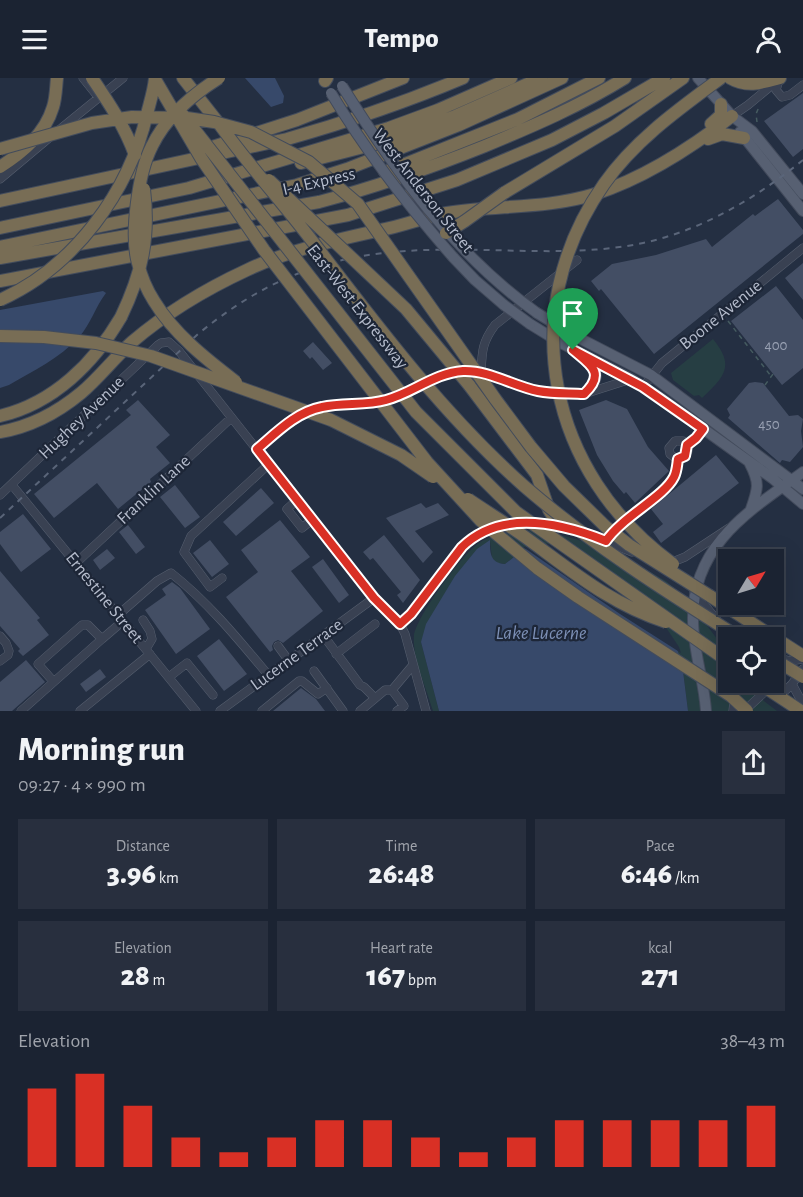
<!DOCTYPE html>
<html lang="en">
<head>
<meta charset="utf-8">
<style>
  body { margin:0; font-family:"Alegreya Sans",sans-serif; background:#282f3e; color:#f1f3f6; height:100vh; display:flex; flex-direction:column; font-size:22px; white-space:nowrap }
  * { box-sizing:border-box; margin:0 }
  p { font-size:20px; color:#a0a4ac }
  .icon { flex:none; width:33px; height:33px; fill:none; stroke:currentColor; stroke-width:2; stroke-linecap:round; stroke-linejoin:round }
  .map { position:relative; height:633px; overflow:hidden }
  .drawer { display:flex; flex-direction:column; background:#1b2332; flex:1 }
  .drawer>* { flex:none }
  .needle { width:39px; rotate:52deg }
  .controls { position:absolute; left:718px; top:471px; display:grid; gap:12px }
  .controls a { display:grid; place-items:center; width:66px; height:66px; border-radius:0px; background:#1b2332; box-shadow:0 6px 24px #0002,0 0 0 2px #39404d; font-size:30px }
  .pin { position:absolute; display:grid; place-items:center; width:51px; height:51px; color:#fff; margin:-62px -26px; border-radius:50% 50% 50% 0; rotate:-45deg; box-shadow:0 0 6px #0007 }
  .pin .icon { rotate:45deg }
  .round { display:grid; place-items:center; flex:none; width:63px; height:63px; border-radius:0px; background:#282f3e }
  .summary { display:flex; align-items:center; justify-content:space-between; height:102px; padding:0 18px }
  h1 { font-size:33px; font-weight:800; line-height:45px }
  .stats { display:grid; grid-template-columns:repeat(3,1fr); gap:9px; height:102px; padding:6px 18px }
  .stats div { display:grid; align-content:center; border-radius:0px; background:#282f3e; text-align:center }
  .stats b { font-size:30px; font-weight:800 }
  .stats small { font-size:16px; font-weight:400 }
  .stats p { font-size:16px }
  .chart { height:168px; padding:12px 18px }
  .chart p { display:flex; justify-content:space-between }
  .chart svg { width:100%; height:108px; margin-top:6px; stroke:#d93025; stroke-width:6 }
  header { display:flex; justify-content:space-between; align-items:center; height:78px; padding:0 18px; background:#1b2332; font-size:27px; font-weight:800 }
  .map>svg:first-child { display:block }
</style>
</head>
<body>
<header><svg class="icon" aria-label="menu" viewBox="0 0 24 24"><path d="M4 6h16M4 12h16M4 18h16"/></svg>Tempo<svg class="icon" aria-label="person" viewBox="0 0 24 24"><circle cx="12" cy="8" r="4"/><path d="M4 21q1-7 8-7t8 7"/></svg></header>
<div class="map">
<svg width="803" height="633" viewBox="0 0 803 633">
  <rect width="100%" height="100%" fill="#242f42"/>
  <path fill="#263e43" d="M 713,261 C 735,288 725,298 702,320 L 699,317 L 694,318 L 673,302 L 671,295 Z
    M 532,452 L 546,453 L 611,471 L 666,503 L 688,522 L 729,577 L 729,604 L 750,605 L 764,623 L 777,633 L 688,633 L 683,593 L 524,471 L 505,486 L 497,485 L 492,481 L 490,463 L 421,564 L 439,633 L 433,633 C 427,612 412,579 414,558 C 416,539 463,475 479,465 C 495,455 514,454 532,452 Z"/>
  <path fill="#37496a" d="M 245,0 L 275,0 L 284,18 L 283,25 L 271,29 Z
    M 103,213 L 106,215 C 95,229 91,246 79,259 C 60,280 33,293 9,307 L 0,310 L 0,232 Z
    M 490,462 C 490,475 490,485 505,486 L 524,471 L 553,468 L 677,570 L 683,593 L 688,633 L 439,633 L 421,564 L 426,546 L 455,498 L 477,471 Z"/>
  <path fill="#242f42" d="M 553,465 L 659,539 L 679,569 L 681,575 L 620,536 L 523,469 Z"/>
  <path fill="#434e64" d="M 803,15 L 803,71 L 793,79 L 764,43 Z
    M 778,121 L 803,152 L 803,156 L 654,276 L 601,211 L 599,213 L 591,203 L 612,186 L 656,177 L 706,161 L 712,169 L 753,136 L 755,138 Z
    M 803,185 L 803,222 L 785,200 Z
    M 776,208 L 803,242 L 803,290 L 782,307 L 731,243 Z
    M 313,264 L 332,285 L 323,292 L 312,279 L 310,281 L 303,273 Z
    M 755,304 L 763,305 L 789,338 L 798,337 L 803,341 L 801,353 L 803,369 L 790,384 L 782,382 L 780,385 L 728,340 L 730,337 L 727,331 L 749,305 Z
    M 138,322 L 170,357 L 156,369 L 170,385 L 150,401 L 151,404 L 118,431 L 97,405 L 54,440 L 34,416 L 131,337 L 126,332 Z
    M 606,322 L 627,331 L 648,369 L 669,393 L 635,425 L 626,414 L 624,416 L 613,403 L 597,377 L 579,332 Z
    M 716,377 L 739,405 L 661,465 L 653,454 L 663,446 L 651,431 Z
    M 175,407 L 200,439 L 185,450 L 160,419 Z
    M 261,410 L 274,425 L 236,458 L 223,444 Z
    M 421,425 L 426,430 L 438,425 L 449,437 L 415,453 L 433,474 L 423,485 L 386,440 Z
    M 23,436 L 51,471 L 21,494 L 0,466 L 0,454 Z
    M 280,442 L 310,479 L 291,493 L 323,533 L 283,565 L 278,562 L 274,564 L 272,568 L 273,572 L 270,574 L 226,519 L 258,494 L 241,472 Z
    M 128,447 L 145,469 L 136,476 L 119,454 Z
    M 384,457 L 420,502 L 403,525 L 397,517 L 401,514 L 373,480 L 370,482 L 363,474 Z
    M 210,462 L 229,486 L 212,499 L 193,475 Z
    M 107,471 L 115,480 L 100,492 L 93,482 Z
    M 323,481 L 349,517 L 339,525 L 312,489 Z
    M 0,493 L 40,540 L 37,542 L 49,557 L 23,578 L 18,573 L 20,571 L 0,548 Z
    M 172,504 L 180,510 L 210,551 L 176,576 L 145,532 L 166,517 L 162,511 Z
    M 219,561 L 247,596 L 224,613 L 197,578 Z
    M 26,582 L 45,604 L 12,633 L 0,633 L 0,604 Z
    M 100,591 L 106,599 L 86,614 L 80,606 Z
    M 301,610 L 316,621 L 325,633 L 273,633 Z"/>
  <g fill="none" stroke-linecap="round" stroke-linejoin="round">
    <g stroke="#565f6f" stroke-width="9">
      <path id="minor" d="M 83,0 L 99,20
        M 779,2 L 776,12 L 782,19 L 790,17 L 803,7
        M 732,38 L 748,27 L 777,3
        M 59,52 L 123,0
        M 0,101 L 49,60
        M 481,295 C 482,274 482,264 495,247 L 577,182
        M 643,309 L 662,285 L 803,170
        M 687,367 L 683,363 L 675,363 L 669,370 L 670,376 L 675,380 L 683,379 L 688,373 L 687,367 L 696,360 L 703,351
        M 257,371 L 282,350 L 312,332 L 323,329 L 385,322 L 401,317 L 442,297 L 463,293 L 477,294 L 538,313 L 584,316 L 631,301
        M 12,407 L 196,633
        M 0,417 L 158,267 L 161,265 L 169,264 L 179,273 L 374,520 L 400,546 L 405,556 L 426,633
        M 297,422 L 287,431 L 302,450 L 312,442
        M 611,455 L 671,404 L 676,392 L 678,380
        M 593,458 L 632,474
        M 76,485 L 231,340
        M 670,485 L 685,479 L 729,450
        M 222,500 L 210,509 L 184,474 L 191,458 L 269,386
        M 694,514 L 717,542
        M 118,537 L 157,503 L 171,495 C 208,524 239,562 269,598
        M 143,542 L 150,553 L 152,561 L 146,571
        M 400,546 L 411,536 L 462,469 C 493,438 537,442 576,453
        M 323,557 L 360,607 L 364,609 L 375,620
        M 0,558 L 6,565 L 9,573 L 8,577 L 0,583
        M 102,561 L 123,543
        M 278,568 L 289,583
        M 336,576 L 375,546
        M 781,581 L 790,583 L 803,581
        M 314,593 L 343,633
        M 169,599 L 187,585 L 213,617
        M 792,606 L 803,626
        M 772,612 L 778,615 L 786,612 L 792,606 L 803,591
        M 21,633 L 102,561 L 88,547 L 82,547 L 38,586 L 53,603
        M 80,633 L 150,576
        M 220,633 L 374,520
        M 262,633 L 299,603 L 302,603 L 318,616 L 327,610
        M 360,633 L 385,612 L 392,612
        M 397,633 L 404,628 L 392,612 L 413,587
        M 733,633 L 736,604
        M 744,633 L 768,611"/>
    </g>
    <g stroke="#424a5b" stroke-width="12">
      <path id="major" d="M 698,0 L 732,38 L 752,53 L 803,116
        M 740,54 L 803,133
        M 453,179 L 475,202 L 504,227
        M 537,235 L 577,259 L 651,297 L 803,411
        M 530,246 L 561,265 L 631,301 L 659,319 L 772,400 L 803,426
        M 584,316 C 598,303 601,295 585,282
        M 750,386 C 760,405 758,411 751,431
        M 706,633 C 704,602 693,572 693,542 C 692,467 749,433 803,394"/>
    </g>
    <g stroke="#434c5c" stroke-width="14">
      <path id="highway" d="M 183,0 L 220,47
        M 730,0 C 747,10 762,5 780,0
        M 325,3 L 327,0
        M 711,46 L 721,37 L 721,26
        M 708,61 L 722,56 L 744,60
        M 203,72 L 297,42 L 403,0
        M 301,85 L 387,63 L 453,39 L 541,0
        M 0,89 C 23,74 45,56 53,29 C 56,20 56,9 57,0
        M 385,94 L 518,41 L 599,0
        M 504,115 L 615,48 L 683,0
        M 0,123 L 287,61 C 347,44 406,24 463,0
        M 0,150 L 189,110 L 389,50 L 438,32 L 511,0
        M 0,169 L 297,107 L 347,91 L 459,47 L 562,0
        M 0,180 L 319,124 C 376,109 430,90 485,68 C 533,48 580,28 625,0
        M 0,203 L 348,137 L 457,102 L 552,62 L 604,35 L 664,0
        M 469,307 L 537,397 L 549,432 L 559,448
        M 0,338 C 54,325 94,285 121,239
        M 0,354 C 29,349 58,334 81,315 C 99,300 114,280 132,264 C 166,235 206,211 247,192 C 289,172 336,162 381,152 C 403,148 424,139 447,135 C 496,127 547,131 595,116 C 644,100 691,70 732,38
        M 710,518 L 803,578"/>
    </g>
    <path stroke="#455b60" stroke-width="1.5" stroke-dasharray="4.5 4.5" stroke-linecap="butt" d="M 757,44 L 756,36 L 759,29
      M 728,243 L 771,298
      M 765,307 L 773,296"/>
    <use href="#minor" stroke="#394152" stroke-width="8"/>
    <use href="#major" stroke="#576072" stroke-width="10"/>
    <use href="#highway" stroke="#786d55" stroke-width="12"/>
    <path stroke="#5a6579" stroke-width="2" stroke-dasharray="6 6" stroke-linecap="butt" d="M 0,440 L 198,256 C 291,180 368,169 485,172 C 538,173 591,176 643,165 C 703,152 756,120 803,82"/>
    <g stroke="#424a5b" stroke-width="12" stroke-linecap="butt">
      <path id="major-bridge" d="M 342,8 C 397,95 452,174 537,235
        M 331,15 C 366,73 408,128 453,179
        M 504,227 L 530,246"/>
    </g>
    <g stroke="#434c5c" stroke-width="14" stroke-linecap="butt">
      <path id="highway-bridge" d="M 92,0 C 109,25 125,49 135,77
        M 219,0 C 192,17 166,39 152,68 C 138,95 130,157 138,185 C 141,198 147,212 154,223 C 174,256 206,281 236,304
        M 156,3 L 201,80 L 264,172 L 427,384 L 481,443 L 537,490 L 578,519 L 731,618 L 747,633
        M 183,37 L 416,334 L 516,434 L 729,584
        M 220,47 C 250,89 285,127 316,168 C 380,252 445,338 524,408 C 591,466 665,513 740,560
        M 0,71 L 92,45 L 132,39 L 187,40 L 214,44 L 251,54 L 309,84 L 358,126 L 496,322 L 531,369 L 564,408 L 606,449 L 629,467 L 710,518
        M 269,102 L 406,231 L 469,307
        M 446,155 L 465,143 L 504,115
        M 0,222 C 74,189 129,114 147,36 C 150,24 154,12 155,0
        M 121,239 C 142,195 150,160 144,111
        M 0,258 L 44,259 L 96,265 L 151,278 L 331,342 L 401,377 L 433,399
        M 468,421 C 487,434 507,446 525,459 C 572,493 610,526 666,544
        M 673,486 C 548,395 514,234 604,106 C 635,62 679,31 721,0
        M 774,581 L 803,599
        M 757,604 L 801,633"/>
    </g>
    <use href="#major-bridge" stroke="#576072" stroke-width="10"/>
    <use href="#highway-bridge" stroke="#786d55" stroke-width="12"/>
  </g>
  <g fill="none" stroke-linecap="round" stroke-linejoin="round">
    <g stroke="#fff" stroke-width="12">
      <path id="route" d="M 573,272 L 643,309 L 703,351 L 696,360 L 687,367 L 685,378 L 678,381 C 677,387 677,393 674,399 C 664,419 622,439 606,463 C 561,445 501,431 462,469 L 411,536 L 400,546 L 374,520 L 257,371 C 276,355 296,334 322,329 C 343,324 365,328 386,322 C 413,315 434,295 463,293 C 489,292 513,308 538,313 C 553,316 569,315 584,316 C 606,295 591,287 573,272 Z"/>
    </g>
    <use href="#route" stroke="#d93025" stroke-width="8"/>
  </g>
  <g text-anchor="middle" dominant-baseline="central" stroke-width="4.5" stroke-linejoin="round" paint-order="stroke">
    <g font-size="15" fill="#98a0b2">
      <text x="776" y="267">400</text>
      <text x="769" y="346">450</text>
    </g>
    <g font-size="18" fill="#b5bccc" stroke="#1d2637">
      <text transform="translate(319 104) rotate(-13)">I-4 Express</text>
      <text transform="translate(423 113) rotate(52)">West Anderson Street</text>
      <text transform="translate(357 229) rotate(52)">East-West Expressway</text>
      <text transform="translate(721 237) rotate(-39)">Boone Avenue</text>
      <text transform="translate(82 340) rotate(-44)">Hughey Avenue</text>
      <text transform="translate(154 412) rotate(-43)">Franklin Lane</text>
      <text transform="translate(104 520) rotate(51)">Ernestine Street</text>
      <text transform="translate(297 577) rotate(-36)">Lucerne Terrace</text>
    </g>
    <g font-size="20" font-style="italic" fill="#7c8fb5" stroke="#1d2637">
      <text x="541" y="555">Lake Lucerne</text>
    </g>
  </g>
</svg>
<div class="controls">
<a><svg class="needle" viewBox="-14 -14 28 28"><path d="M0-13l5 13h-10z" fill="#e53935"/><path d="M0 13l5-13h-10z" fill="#a0a4ac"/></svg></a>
<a><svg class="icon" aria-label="locate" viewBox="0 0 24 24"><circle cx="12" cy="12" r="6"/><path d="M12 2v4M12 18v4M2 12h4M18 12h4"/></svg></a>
</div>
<div class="pin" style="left:573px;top:272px;background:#1e9e55"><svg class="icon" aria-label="arrive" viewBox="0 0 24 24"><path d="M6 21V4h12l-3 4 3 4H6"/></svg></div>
</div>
<section class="drawer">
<div class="summary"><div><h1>Morning run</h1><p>09:27 · 4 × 990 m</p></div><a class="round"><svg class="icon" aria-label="share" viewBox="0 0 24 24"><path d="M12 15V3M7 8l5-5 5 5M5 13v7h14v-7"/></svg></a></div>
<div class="stats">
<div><p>Distance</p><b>3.96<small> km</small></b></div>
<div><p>Time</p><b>26:48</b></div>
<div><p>Pace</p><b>6:46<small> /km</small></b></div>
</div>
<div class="stats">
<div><p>Elevation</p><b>28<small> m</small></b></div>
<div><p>Heart rate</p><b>167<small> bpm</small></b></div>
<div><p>kcal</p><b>271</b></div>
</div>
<div class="chart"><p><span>Elevation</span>38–43 m</p>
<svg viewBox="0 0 160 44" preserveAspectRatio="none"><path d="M5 44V12M15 44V6M25 44V19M35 44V32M45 44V38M55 44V32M65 44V25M75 44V25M85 44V32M95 44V38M105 44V32M115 44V25M125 44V25M135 44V25M145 44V25M155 44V19"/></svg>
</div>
</section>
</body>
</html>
